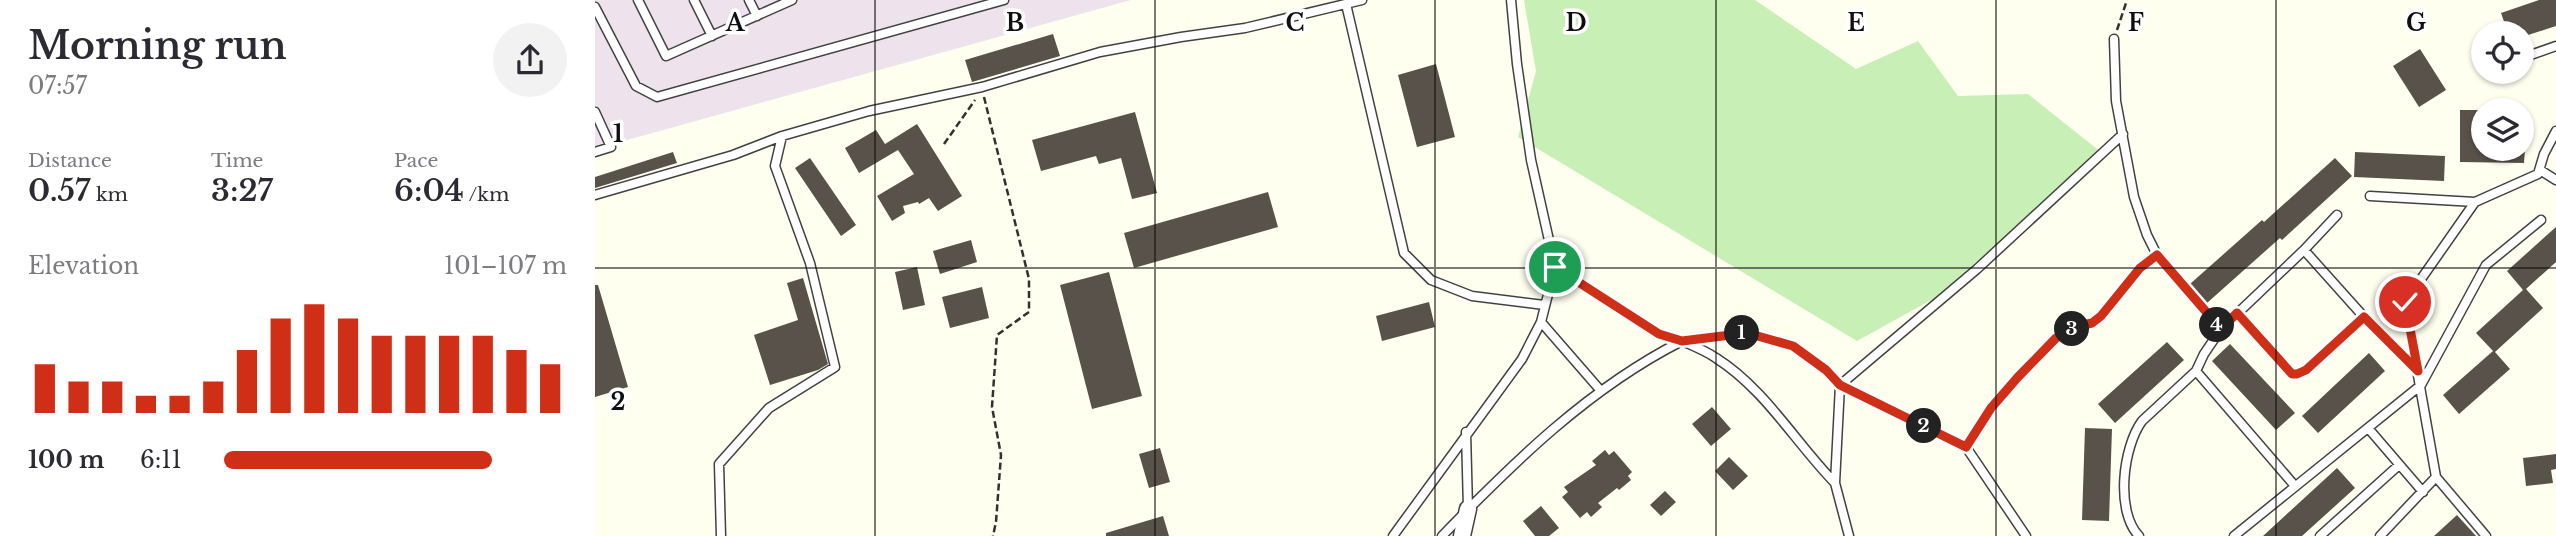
<!DOCTYPE html>
<html lang="en">
<head>
<meta charset="utf-8">
<style>
  body { margin:0; font-family:"Libre Baskerville",serif; background:#f2f2f3; color:#2b2b33; height:100vh; display:flex; flex-direction:column; font-size:26px; white-space:nowrap }
  * { box-sizing:border-box; margin:0 }
  p { font-size:23px; color:#7c7c81 }
  .icon { flex:none; width:38px; height:38px; fill:none; stroke:currentColor; stroke-width:2; stroke-linecap:round; stroke-linejoin:round }
  .map { position:relative; flex:1; overflow:hidden }
  .sheet { display:flex; flex-direction:column; background:#fff; width:595px }
  .sheet>* { flex:none }
  .tools { position:absolute; left:1876px; top:21px; display:grid; gap:14px }
  .tools a { display:grid; place-items:center; width:63px; height:63px; border-radius:50%; background:#fff; box-shadow:0 2px 5px #0004; font-size:35px }
  .pin { position:absolute; display:grid; place-items:center; width:60px; height:60px; color:#fff; margin:-30px; border:4px solid #fff; border-radius:50%; box-shadow:0 2px 7px #0007 }
  .km { position:absolute; width:35px; height:35px; margin:-18px; border-radius:50%; background:#222; color:#fff; font-size:19px; line-height:35px; text-align:center }
  .round { display:grid; place-items:center; flex:none; width:74px; height:74px; border-radius:37px; background:#f2f2f3 }
  .overview { display:flex; align-items:center; justify-content:space-between; height:119px; padding:0 28px }
  h1 { font-size:38px; font-weight:600; line-height:52px }
  .stats { display:grid; grid-template-columns:repeat(3,1fr); gap:10px; height:119px; padding:7px 28px }
  .stats div { display:grid; align-content:center }
  .stats b { font-size:30px; font-weight:600 }
  .stats small { font-size:19px; font-weight:400 }
  .stats p { font-size:19px }
  .chart { height:196px; padding:14px 28px }
  .chart p { display:flex; justify-content:space-between }
  .chart svg { width:100%; height:126px; margin-top:7px; stroke:#cf2f16; stroke-width:6 }
  ul { padding:0 28px; list-style:none; font-size:23px }
  li { display:grid; grid-template-columns:112px 84px 1fr; align-items:center; height:52px }
  li i { height:18px; border-radius:9px; background:#cf2f16 }
  main { display:flex; flex:1; min-height:0 }
  .map>svg:first-child { display:block }
</style>
</head>
<body>
<main>
<section class="sheet">
<div class="overview"><div><h1>Morning run</h1><p>07:57</p></div><a class="round"><svg class="icon" aria-label="share" viewBox="0 0 24 24"><path d="M12 15V3M7 8l5-5 5 5M5 13v7h14v-7"/></svg></a></div>
<div class="stats">
<div><p>Distance</p><b>0.57<small> km</small></b></div>
<div><p>Time</p><b>3:27</b></div>
<div><p>Pace</p><b>6:04<small> /km</small></b></div>
</div>
<div class="chart"><p><span>Elevation</span>101–107 m</p>
<svg viewBox="0 0 160 44" preserveAspectRatio="none"><path d="M5 44V27M15 44V33M25 44V33M35 44V38M45 44V38M55 44V33M65 44V22M75 44V11M85 44V6M95 44V11M105 44V17M115 44V17M125 44V17M135 44V17M145 44V22M155 44V27"/></svg>
</div>
<ul>
<li><b>100 m</b>6:11<i style="width:78%"></i></li>
</ul>
</section>
<div class="map">
<svg width="1961" height="536" viewBox="0 0 1961 536">
  <rect width="100%" height="100%" fill="#fffff0"/>
  <path fill="#eee2ed" d="M 0,0 L 536,0 L 0,149 Z"/>
  <path fill="#c8efb5" d="M 929,0 L 1160,0 L 1261,69 L 1323,41 L 1363,96 L 1433,94 L 1507,153 L 1338,299 L 1262,341 L 923,137 L 941,71 Z"/>
  <path fill="#59524a" d="M 1944,0 L 1961,0 L 1961,26 L 1927,37 L 1927,33 L 1913,33 L 1906,13 Z
    M 458,34 L 465,56 L 377,82 L 370,60 Z
    M 1825,49 L 1851,90 L 1824,107 L 1798,66 Z
    M 841,64 L 860,137 L 822,147 L 803,75 Z
    M 1865,110 L 1888,110 L 1888,149 L 1930,149 L 1929,163 L 1865,162 Z
    M 540,112 L 562,193 L 537,199 L 526,158 L 504,164 L 501,156 L 446,171 L 437,140 Z
    M 322,124 L 367,196 L 343,211 L 334,198 L 324,204 L 323,202 L 308,206 L 310,213 L 297,221 L 282,196 L 319,174 L 303,150 L 264,173 L 250,148 L 281,130 L 290,144 Z
    M 78,152 L 82,163 L 0,188 L 0,177 Z
    M 1760,152 L 1850,156 L 1849,181 L 1759,177 Z
    M 215,158 L 261,225 L 246,236 L 200,168 Z
    M 1740,158 L 1757,176 L 1687,240 L 1685,238 L 1612,303 L 1595,284 L 1667,220 L 1669,222 Z
    M 673,192 L 683,227 L 539,268 L 529,233 Z
    M 1961,227 L 1961,262 L 1931,289 L 1948,308 L 1900,352 L 1915,369 L 1864,414 L 1848,395 L 1898,351 L 1881,333 L 1928,290 L 1912,271 Z
    M 376,240 L 382,262 L 345,274 L 338,251 Z
    M 322,267 L 330,305 L 308,310 L 300,272 Z
    M 514,272 L 547,396 L 497,409 L 465,285 Z
    M 208,278 L 233,364 L 223,370 L 175,385 L 159,335 L 203,320 L 192,283 Z
    M 0,285 L 3,285 L 33,387 L 0,397 Z
    M 387,287 L 394,318 L 355,328 L 347,297 Z
    M 834,302 L 840,327 L 787,341 L 781,316 Z
    M 1572,342 L 1589,360 L 1520,423 L 1503,404 Z
    M 1635,344 L 1700,413 L 1681,430 L 1617,361 Z
    M 1774,353 L 1790,371 L 1723,433 L 1707,416 Z
    M 1117,407 L 1136,429 L 1116,446 L 1097,424 Z
    M 1490,428 L 1517,429 L 1514,521 L 1487,520 Z
    M 565,448 L 575,482 L 554,488 L 544,454 Z
    M 1010,450 L 1014,455 L 1019,451 L 1037,472 L 1033,476 L 1036,480 L 1024,490 L 1022,488 L 1003,503 L 1007,507 L 996,517 L 992,512 L 985,518 L 967,497 L 973,492 L 969,487 L 1001,465 L 997,461 Z
    M 1961,454 L 1961,469 L 1956,470 L 1958,483 L 1931,486 L 1928,458 Z
    M 1134,457 L 1153,476 L 1138,490 L 1120,471 Z
    M 1742,468 L 1760,488 L 1707,536 L 1668,536 Z
    M 1070,491 L 1081,502 L 1066,516 L 1055,505 Z
    M 946,506 L 964,528 L 954,536 L 940,536 L 928,521 Z
    M 1862,515 L 1881,536 L 1839,536 Z
    M 568,516 L 574,536 L 511,536 L 511,533 Z"/>
  <g fill="none" stroke-linecap="round" stroke-linejoin="round">
    <g stroke="#424242" stroke-width="11">
      <path id="service" d="M 43,0 L 71,56 L 197,0
        M 99,0 L 117,36
        M 154,0 L 162,16
        M 916,0 L 922,64 L 936,160 L 960,267 L 1064,334 L 1087,341 L 1152,333 L 1198,346 L 1231,370 L 1245,385 L 1371,447
        M 751,4 L 809,253 L 836,280 L 877,296 L 949,305
        M 0,7 L 41,86 L 62,97 L 409,0
        M 1519,39 L 1521,101 L 1539,197 L 1552,235 L 1562,255 L 1626,329
        M 1927,58 L 1961,46
        M 0,112 L 16,147 L 0,152
        M 1945,170 L 1961,180
        M 0,195 L 138,155 L 187,136 L 274,111 L 387,87 L 505,52 L 586,37 L 650,28 L 767,0
        M 1775,196 L 1880,202
        M 1709,250 L 1742,215
        M 1642,313 L 1693,371 L 1702,375 L 1711,370 L 1769,317
        M 946,322 L 1006,391
        M 1601,371 L 1700,486
        M 1773,428 L 1828,492
        M 871,432 L 873,509
        M 1371,447 L 1397,408 L 1423,377 L 1461,338 L 1484,326 L 1497,323 L 1506,316 L 1545,268 L 1562,255
        M 1371,447 L 1431,536
        M 1841,477 L 1891,536
        M 126,536 L 124,464 L 174,408 L 240,367 L 215,263 L 180,166 L 187,136
        M 798,536 L 927,359 L 946,322 L 960,267
        M 847,536 C 919,462 994,388 1087,341 C 1099,346 1111,351 1121,358 C 1170,389 1200,442 1240,483
        M 1254,536 L 1240,483 L 1245,385 L 1382,269 L 1528,134
        M 1544,536 C 1520,511 1528,447 1547,421 L 1601,371 L 1609,354 L 1626,329 L 1709,250 L 1769,317 L 1823,371
        M 1639,536 L 1826,385 L 1891,265 L 1946,220
        M 1725,536 L 1804,465
        M 1785,536 L 1841,477 L 1810,302 L 1880,202 L 1943,174 L 1949,154 L 1961,131"/>
    </g>
    <g stroke="#424242" stroke-width="19">
      <path id="minor" d="M 867,536 L 873,509"/>
    </g>
    <path stroke="#313131" stroke-width="2.5" stroke-dasharray="7 3.5" stroke-linecap="butt" d="M 1522,30 L 1532,0
      M 389,97 L 434,279 L 434,312 L 402,335 L 397,407 L 406,455 L 401,522 L 398,536
      M 349,144 L 380,100"/>
    <use href="#service" stroke="#fff" stroke-width="8"/>
    <use href="#minor" stroke="#fff" stroke-width="16"/>
  </g>
  <g fill="none" stroke-linecap="round" stroke-linejoin="round">
    <g stroke="#fff" stroke-width="14">
      <path id="route" d="M 960,267 L 1064,334 L 1087,341 L 1152,333 L 1198,346 L 1231,370 L 1245,385 L 1371,447 L 1396,408 L 1423,377 L 1461,338 L 1484,326 L 1497,323 L 1506,316 L 1545,268 L 1562,255 L 1626,329 L 1642,313 L 1697,374 L 1702,374 L 1711,370 L 1769,317 L 1823,371 L 1810,302"/>
    </g>
    <use href="#route" stroke="#cf2f16" stroke-width="9"/>
  </g>
  <path fill="none" stroke="#0f0f0f" stroke-width="2" stroke-opacity="0.55" d="M 280,0 L 280,536M 560,0 L 560,536M 840,0 L 840,536M 1121,0 L 1121,536M 1401,0 L 1401,536M 1681,0 L 1681,536M 0,268 L 1961,268"/>
  <g font-size="23" text-anchor="middle" font-weight="bold" fill="#0f0f0f" stroke="#fff" stroke-width="7" stroke-linejoin="round" paint-order="stroke">
    <text x="140" y="31">A</text>
    <text x="420" y="31">B</text>
    <text x="700" y="31">C</text>
    <text x="981" y="31">D</text>
    <text x="1261" y="31">E</text>
    <text x="1541" y="31">F</text>
    <text x="1821" y="31">G</text>
    <text x="23" y="142">1</text>
    <text x="23" y="410">2</text>
  </g>
</svg>
<div class="tools">
<a><svg class="icon" aria-label="locate" viewBox="0 0 24 24"><circle cx="12" cy="12" r="6"/><path d="M12 2v4M12 18v4M2 12h4M18 12h4"/></svg></a>
<a><svg class="icon" aria-label="layers" viewBox="0 0 24 24"><path d="M12 4l9 5-9 5-9-5zM3 14l9 5 9-5"/></svg></a>
</div>
<div class="pin" style="left:960px;top:267px;background:#1e9e55"><svg class="icon" aria-label="arrive" viewBox="0 0 24 24"><path d="M6 21V4h12l-3 4 3 4H6"/></svg></div>
<div class="pin" style="left:1810px;top:302px;background:#d93025"><svg class="icon" aria-label="check" viewBox="0 0 24 24"><path d="M5 12l5 5 9-10"/></svg></div>
<b class="km" style="left:1147px;top:333px">1</b>
<b class="km" style="left:1329px;top:426px">2</b>
<b class="km" style="left:1477px;top:329px">3</b>
<b class="km" style="left:1622px;top:325px">4</b>
</div>
</main>
</body>
</html>
